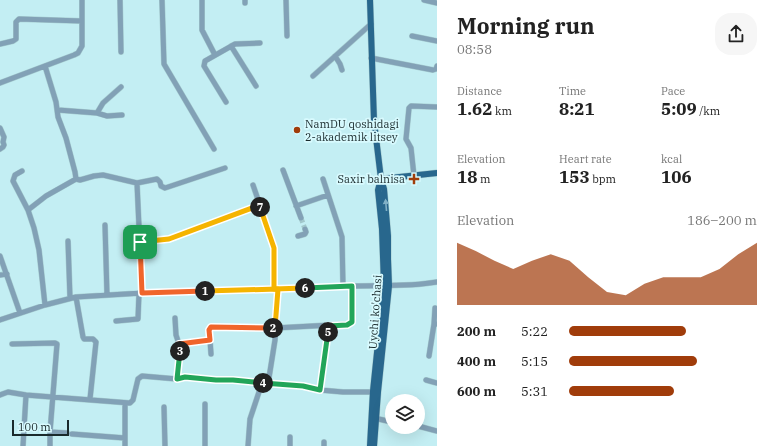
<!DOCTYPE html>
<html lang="en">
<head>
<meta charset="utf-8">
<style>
  body { margin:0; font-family:"IBM Plex Serif",serif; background:#f6f6f6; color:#222; height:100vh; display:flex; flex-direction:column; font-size:15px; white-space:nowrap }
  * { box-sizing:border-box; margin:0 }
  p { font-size:13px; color:#767676 }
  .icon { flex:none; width:22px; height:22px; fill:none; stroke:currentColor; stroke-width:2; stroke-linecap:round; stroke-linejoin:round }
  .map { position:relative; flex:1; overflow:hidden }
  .details { display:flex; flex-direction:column; background:#fff; width:340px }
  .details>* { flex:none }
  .buttons { position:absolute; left:385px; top:394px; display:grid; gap:8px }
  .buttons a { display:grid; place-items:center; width:40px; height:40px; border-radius:50%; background:#fff; box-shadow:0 4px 16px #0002; font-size:20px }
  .scale { position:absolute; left:12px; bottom:10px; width:57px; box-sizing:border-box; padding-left:4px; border:2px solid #1a2a2c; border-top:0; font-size:11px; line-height:14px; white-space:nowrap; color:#1a2a2c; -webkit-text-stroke:3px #d8fafe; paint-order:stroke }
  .pin { position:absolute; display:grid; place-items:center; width:34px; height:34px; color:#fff; margin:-17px; border-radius:8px; box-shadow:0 2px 6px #0006 }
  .km { position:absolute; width:20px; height:20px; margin:-10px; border-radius:50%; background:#222; color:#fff; font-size:11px; line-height:20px; text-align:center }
  .round { display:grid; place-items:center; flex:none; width:42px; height:42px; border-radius:16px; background:#f6f6f6 }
  .head { display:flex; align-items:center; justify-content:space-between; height:68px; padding:0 20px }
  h1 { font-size:22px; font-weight:700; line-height:30px }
  .stats { display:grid; grid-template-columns:repeat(3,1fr); gap:6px; height:68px; padding:4px 20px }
  .stats div { display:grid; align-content:center }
  .stats b { font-size:17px; font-weight:700 }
  .stats small { font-size:11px; font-weight:400 }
  .stats p { font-size:11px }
  .chart { height:112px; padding:8px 20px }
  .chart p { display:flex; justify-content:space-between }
  .chart svg { width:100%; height:72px; margin-top:4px; fill:#a03c0a; opacity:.7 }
  ul { padding:0 20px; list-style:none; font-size:13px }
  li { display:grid; grid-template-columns:64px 48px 1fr; align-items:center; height:30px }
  li i { height:10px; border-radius:5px; background:#a03c0a }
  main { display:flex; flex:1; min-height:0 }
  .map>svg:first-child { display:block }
</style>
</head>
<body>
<main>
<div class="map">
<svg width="437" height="446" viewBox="0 0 437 446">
  <rect width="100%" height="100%" fill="#c3eef3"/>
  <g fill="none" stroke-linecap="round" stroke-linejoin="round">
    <path stroke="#a1c7cb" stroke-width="5" stroke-dasharray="5 2.5" stroke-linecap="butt" d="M 301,218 L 305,229"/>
    <g stroke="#a5cbcf" stroke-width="6">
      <path id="minor" d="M 120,0 L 121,52
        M 162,0 L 164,64 L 214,149
        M 202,0 L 202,30 L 215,55
        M 245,0 L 245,3
        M 286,0 L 287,36
        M 424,0 L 437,3
        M 412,36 L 437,41
        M 0,44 L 13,41 L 16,39 L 16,22 L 19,19 L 82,21
        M 231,46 L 256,86
        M 335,56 L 340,64 L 342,70
        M 371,58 L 433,70 L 436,69 L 437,66
        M 45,66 L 56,102 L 58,117 L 66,138 L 75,172 L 76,179 L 46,196 L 28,210 L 34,228 L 39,250 L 45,305
        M 313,76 L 371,24
        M 0,83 L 74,55 L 78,53 L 82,46 L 82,0
        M 226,102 L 204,66 L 205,61 L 235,44 L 260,43
        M 58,110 L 97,113 L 103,103 L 121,87
        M 97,113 L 107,116 L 122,115
        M 0,128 L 4,137 L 3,142 L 4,145 L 3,147 L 0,149
        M 283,170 L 301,218
        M 22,171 L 15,175 L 13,181 L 28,210
        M 414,176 L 411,148 L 406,139 L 409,108 L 411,106 L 437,107
        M 76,179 L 80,180 L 94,176 L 103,175 L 137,183 L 157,179 L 160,182 L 161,186 L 165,188 L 225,168
        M 323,179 L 342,237 L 343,286
        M 137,183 L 142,293
        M 253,185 L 273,243 L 275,253 L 274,289
        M 296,206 L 328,195
        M 105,225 L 107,295
        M 298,236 L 305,234 L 306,232 L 305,229
        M 68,241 L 70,298
        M 140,242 L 169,239 L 260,205
        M 0,256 L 20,313
        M 0,275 L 7,274
        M 76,297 L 83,337 L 84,339 L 93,339 L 96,342 L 90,399
        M 175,318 L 176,335 L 179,344
        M 0,320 L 45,305 L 76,297 L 142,293 L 352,286 C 382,285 408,287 437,282
        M 116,321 L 138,319 L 139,293
        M 434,324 L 435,308
        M 210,340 L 211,354
        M 12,344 L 55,343 L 57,344 L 50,432
        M 429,356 L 434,324 L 437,324
        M 177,379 L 180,352 L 179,344 L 210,340 L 209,330 L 211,327 L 275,328 L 350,324 L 353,319 L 352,286
        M 426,380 L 437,383
        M 268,384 L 275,340 L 278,289
        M 320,390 L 328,326
        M 0,395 L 8,392 L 26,395 L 130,403 L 133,400 L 138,379 L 142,376 L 177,379 L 185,377 L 216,380 L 233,380 L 303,386 L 320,390 L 343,392 L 377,392
        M 205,404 L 205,446
        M 164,407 L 165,446
        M 374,418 L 392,422
        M 418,426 L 437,431
        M 72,434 L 125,438 L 125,403
        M 290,437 L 290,446
        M 125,438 L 125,446
        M 324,442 L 324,446
        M 23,446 L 26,395
        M 50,446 L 50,432 L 67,433
        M 248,446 L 250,419 L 262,383"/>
    </g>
    <g stroke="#a5cbcf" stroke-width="7">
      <path id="major" d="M 370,0 L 374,121 L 381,179 L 384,189 L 388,236 L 388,259 L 389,286 L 378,392 L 374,446
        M 381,179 L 437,173
        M 370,446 L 373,391 L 384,285 L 382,229 L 378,190 L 381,179"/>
    </g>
    <use href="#minor" stroke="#82a1b6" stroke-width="5"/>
    <use href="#major" stroke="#28678d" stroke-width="6"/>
  </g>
  <defs><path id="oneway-solid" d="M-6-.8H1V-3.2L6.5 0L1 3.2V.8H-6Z"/></defs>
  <use fill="#80b0c6" href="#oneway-solid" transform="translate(386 205) rotate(-95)"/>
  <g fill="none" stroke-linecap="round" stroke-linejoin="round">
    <g stroke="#fff" stroke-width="8">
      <path id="split-1" d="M 140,242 L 142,293 L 205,291"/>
    </g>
    <g stroke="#fff" stroke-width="8">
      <path id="split-2" d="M 205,291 L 278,289 L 275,328 L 273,328"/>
    </g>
    <g stroke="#fff" stroke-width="8">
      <path id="split-3" d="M 180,351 L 179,344 L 210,340 L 209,330 L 211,327 L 273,328"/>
    </g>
    <g stroke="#fff" stroke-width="8">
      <path id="split-4" d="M 180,351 L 177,379 L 185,377 L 216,380 L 233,380 L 263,383"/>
    </g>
    <g stroke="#fff" stroke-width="8">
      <path id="split-5" d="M 263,383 L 303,386 L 320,390 L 328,332"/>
    </g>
    <g stroke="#fff" stroke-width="8">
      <path id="split-6" d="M 305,288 L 352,286 L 352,322 L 347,325 L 328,326 L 328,332"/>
    </g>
    <g stroke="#fff" stroke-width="8">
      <path id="split-7" d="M 260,207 L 274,248 L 274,289 L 305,288"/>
    </g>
    <g stroke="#fff" stroke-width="8">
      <path id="split-8" d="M 140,242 L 169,239 L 260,205 L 260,207"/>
    </g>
    <use href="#split-1" stroke="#f0652b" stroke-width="5"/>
    <use href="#split-2" stroke="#f5b400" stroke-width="5"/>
    <use href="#split-3" stroke="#f0652b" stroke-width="5"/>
    <use href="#split-4" stroke="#22a559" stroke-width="5"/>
    <use href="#split-5" stroke="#22a559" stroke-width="5"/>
    <use href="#split-6" stroke="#22a559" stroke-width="5"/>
    <use href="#split-7" stroke="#f5b400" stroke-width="5"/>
    <use href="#split-8" stroke="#f5b400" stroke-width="5"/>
  </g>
  <g fill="#a03c0a" stroke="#d8fafe" stroke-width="1.5">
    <circle cx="297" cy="130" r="4"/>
    <path d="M412 173h4v4h4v4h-4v4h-4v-4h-4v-4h4z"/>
  </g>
  <g text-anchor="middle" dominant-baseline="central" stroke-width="3.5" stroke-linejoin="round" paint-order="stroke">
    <g font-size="11" fill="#1a2a2c" stroke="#d8fafe" text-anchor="start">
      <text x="305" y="124">NamDU qoshidagi<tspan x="305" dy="13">2-akademik litsey</tspan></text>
      <text x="405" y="179" text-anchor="end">Saxir balnisa</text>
    </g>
    <g font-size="11" fill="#1a2a2c" stroke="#d8fafe">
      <text transform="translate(375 312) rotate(-86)">Uychi ko'chasi</text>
    </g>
  </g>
</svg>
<div class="buttons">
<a><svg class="icon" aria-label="layers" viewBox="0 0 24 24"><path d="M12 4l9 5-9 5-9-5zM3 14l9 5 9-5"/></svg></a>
</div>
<div class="scale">100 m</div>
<div class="pin" style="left:140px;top:242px;background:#1e9e55"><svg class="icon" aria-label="arrive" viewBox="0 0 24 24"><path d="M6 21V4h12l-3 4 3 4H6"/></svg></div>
<b class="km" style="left:205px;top:291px">1</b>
<b class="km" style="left:273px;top:328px">2</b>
<b class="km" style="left:180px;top:351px">3</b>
<b class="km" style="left:263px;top:383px">4</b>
<b class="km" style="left:328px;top:332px">5</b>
<b class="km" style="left:305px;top:288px">6</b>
<b class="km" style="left:260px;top:207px">7</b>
</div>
<section class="details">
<div class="head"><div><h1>Morning run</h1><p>08:58</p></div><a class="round"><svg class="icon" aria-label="share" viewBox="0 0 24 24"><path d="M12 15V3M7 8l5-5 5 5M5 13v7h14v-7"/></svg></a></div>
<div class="stats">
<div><p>Distance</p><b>1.62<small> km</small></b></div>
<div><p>Time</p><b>8:21</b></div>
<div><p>Pace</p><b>5:09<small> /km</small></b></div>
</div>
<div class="stats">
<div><p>Elevation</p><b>18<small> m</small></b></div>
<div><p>Heart rate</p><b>153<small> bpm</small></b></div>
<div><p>kcal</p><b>106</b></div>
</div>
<div class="chart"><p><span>Elevation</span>186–200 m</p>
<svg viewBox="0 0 160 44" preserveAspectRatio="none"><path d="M0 44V6L10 11L20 17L30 22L40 17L50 13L60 17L70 27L80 36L90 38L100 31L110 27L120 27L130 27L140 22L150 13L160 6V44z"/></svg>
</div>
<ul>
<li><b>200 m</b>5:22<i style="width:62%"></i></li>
<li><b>400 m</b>5:15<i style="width:68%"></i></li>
<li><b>600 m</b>5:31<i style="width:56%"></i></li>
</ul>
</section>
</main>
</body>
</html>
